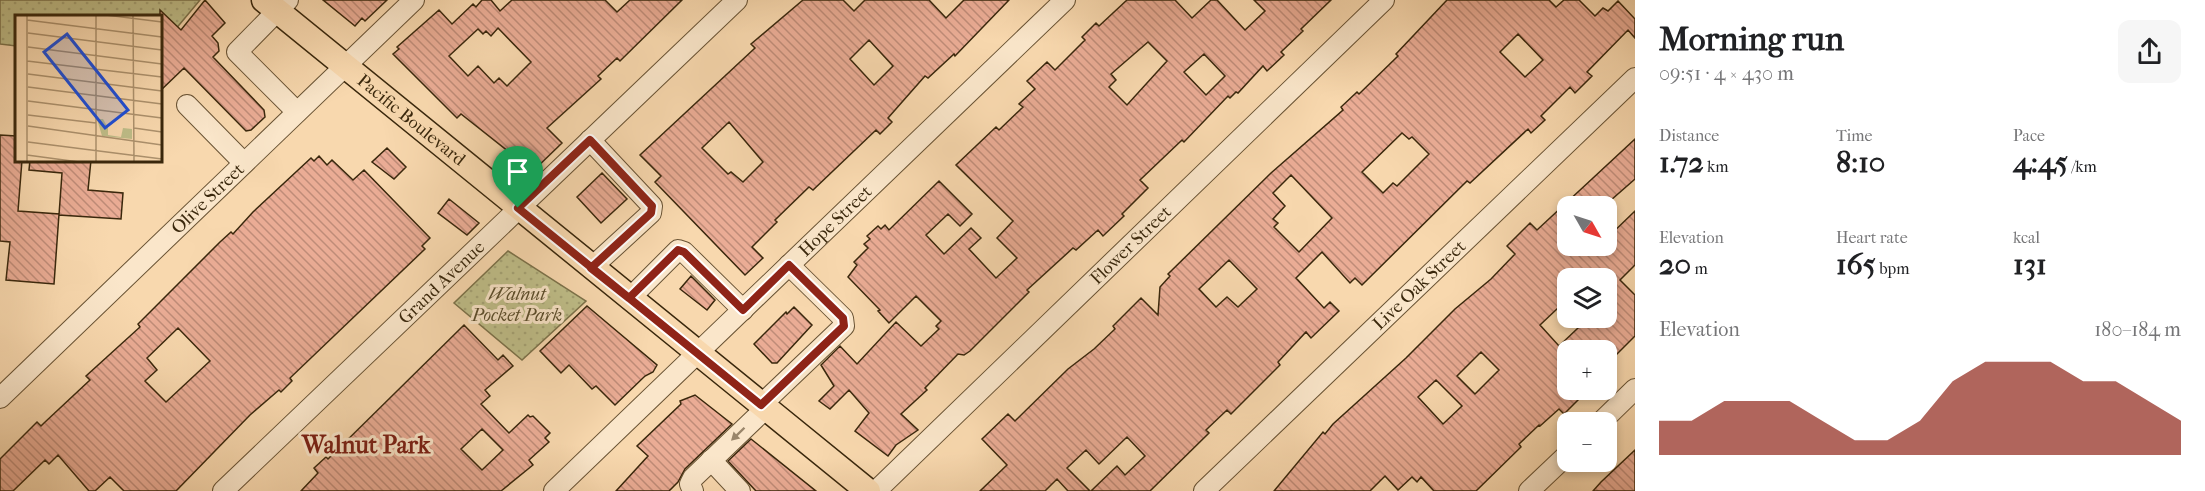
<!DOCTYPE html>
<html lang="en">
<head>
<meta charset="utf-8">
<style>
  body { margin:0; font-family:"IM FELL French Canon",serif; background:#f6f6f6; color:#202124; height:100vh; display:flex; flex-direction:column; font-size:22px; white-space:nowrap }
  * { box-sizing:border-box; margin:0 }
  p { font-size:20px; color:#757577 }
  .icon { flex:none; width:33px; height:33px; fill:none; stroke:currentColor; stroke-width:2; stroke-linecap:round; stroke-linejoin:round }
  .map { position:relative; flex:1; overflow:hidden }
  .side { display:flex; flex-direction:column; background:#fff; width:570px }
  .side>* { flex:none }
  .needle { width:39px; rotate:129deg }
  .tools { position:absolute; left:1557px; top:196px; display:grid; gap:12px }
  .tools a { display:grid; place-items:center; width:60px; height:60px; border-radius:12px; background:#fff; box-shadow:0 3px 9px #0003; font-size:30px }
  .pin { position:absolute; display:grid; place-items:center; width:51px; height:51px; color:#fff; margin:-62px -26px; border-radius:50% 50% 50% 0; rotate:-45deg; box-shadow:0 0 6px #0007 }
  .pin .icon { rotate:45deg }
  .round { display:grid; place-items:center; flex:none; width:63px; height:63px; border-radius:12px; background:#f6f6f6 }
  .head { display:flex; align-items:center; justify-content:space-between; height:102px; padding:0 24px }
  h1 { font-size:33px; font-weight:700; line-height:45px }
  .metrics { display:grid; grid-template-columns:repeat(3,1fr); gap:9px; height:102px; padding:6px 24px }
  .metrics div { display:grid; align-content:center }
  .metrics b { font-size:30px; font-weight:700 }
  .metrics small { font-size:16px; font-weight:400 }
  .metrics p { font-size:16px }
  .chart { height:168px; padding:12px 24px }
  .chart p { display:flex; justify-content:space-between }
  .chart svg { width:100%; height:108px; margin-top:6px; fill:#8f2418; opacity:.7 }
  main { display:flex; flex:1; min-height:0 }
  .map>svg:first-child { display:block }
</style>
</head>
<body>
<main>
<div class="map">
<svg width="1635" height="491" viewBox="0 0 1635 491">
  <defs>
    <pattern id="grass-dots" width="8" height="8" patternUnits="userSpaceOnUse" patternTransform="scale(1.5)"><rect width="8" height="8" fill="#bfbe89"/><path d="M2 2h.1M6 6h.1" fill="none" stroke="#a5a375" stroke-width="1.8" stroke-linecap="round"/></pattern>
    <pattern id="building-back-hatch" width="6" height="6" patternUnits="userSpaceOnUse" patternTransform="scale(1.5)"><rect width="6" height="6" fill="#eaac95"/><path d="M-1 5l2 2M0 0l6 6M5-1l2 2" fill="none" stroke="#bf8c78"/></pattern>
  </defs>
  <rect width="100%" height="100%" fill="#f8d8ae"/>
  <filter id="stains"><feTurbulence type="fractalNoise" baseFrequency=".00333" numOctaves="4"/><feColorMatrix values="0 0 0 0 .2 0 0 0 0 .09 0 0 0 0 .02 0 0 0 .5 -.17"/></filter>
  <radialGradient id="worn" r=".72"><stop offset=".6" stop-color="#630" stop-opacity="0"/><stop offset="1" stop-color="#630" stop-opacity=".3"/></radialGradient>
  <path fill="url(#grass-dots)" stroke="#7c724a" stroke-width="1.5" d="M 0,0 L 200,0 L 174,31 L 160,16 L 16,16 L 16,46 L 0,44 Z
    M 508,251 L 586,301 L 522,360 L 454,303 Z"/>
  <path fill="url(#building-back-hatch)" stroke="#39270c" stroke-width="1.5" fill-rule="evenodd" d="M 205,0 L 225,23 L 212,36 L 218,43 L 219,51 L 213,57 L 264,110 L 265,117 L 251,130 L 246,131 L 184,68 L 160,91 L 160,10 L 181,30 Z
    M 323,0 L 387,0 L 365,21 L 362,18 L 355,26 Z
    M 482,0 L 491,0 L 500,11 L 512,0 L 605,0 L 617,12 L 630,0 L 682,0 L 620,61 L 617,58 L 598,76 L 601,79 L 547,128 L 562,143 L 533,171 L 461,114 L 457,118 L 393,54 L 399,49 L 397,47 L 439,10 L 452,24 L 473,4 L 476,7 ZM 498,28 L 531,62 L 507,86 L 499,78 L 494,83 L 478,66 L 468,76 L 449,56 L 478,29 L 483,34 L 486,31 L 491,36 Z
    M 803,0 L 843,0 L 854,11 L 865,0 L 929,0 L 946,18 L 964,0 L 1009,0 L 955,56 L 954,54 L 928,78 L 925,76 L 888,118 L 892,122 L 880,134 L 876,130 L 813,190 L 809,187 L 775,220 L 777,222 L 752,247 L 763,258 L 745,275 L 655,182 L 661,176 L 640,155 L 755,48 L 751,44 ZM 869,40 L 893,66 L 874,85 L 850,59 ZM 729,122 L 763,162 L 743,182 L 731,172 L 728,174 L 702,148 Z
    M 1127,0 L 1175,0 L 1192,18 L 1211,0 L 1217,0 L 1245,30 L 1265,11 L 1254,0 L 1331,0 L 1301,29 L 1303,31 L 1281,52 L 1284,55 L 1267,71 L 1263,66 L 1238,93 L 1236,92 L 1230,98 L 1228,96 L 1184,142 L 1182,140 L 1140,180 L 1148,188 L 1122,214 L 1124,216 L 1103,236 L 1098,230 L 1076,250 L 1073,248 L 1027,290 L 1029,292 L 970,351 L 964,355 L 958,354 L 925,388 L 927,390 L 901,414 L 918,430 L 896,445 L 888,456 L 855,431 L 869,413 L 849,390 L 830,409 L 819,401 L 834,386 L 821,365 L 840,346 L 857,364 L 896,322 L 921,346 L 939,329 L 936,326 L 941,321 L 916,296 L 889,323 L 878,311 L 880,310 L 848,277 L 857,265 L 854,262 L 868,248 L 864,244 L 870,239 L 867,236 L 878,226 L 881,229 L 885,225 L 889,230 L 939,181 L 972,214 L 960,226 L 948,214 L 926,235 L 944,254 L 971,228 L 981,238 L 969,249 L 996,278 L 1017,258 L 997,238 L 1013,221 L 956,165 L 996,127 L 999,130 L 1023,107 L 1019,104 L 1035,89 L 1027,81 L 1047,62 L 1055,70 L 1085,40 L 1082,37 L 1096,23 L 1099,26 ZM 1148,42 L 1167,61 L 1127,105 L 1109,87 L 1116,80 L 1111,74 ZM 1204,54 L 1225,76 L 1206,95 L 1184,72 Z
    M 1447,0 L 1549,0 L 1556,7 L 1564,0 L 1579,0 L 1595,16 L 1603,8 L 1608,11 L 1618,1 L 1635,19 L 1635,38 L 1628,30 L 1587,72 L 1592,76 L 1575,93 L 1570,87 L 1541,116 L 1545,120 L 1531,133 L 1528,129 L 1470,183 L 1467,181 L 1362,285 L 1355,278 L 1350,283 L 1322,252 L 1296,278 L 1324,308 L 1330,302 L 1339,311 L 1311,338 L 1306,332 L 1278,362 L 1280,365 L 1231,414 L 1227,410 L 1206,430 L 1209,433 L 1150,491 L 1091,491 L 1117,466 L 1125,475 L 1145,456 L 1127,437 L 1099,464 L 1086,450 L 1067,468 L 1090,491 L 1068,491 L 1057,479 L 1045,491 L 980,491 L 1007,465 L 982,439 L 1008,414 L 1015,421 L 1068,369 L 1094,349 L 1115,329 L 1113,326 L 1141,298 L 1158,315 L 1160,287 L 1170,276 L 1168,274 L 1271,173 L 1343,110 L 1341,107 L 1357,92 L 1359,94 L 1398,56 L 1396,54 ZM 1518,34 L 1543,60 L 1525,77 L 1500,52 ZM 1402,133 L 1409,139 L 1412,137 L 1429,154 L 1397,186 L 1393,183 L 1383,193 L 1362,172 ZM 1291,175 L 1332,218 L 1299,252 L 1274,227 L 1278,223 L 1273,219 L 1285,206 L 1273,193 ZM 1229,260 L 1257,289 L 1238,307 L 1227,297 L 1216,307 L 1199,289 Z
    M 0,135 L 16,136 L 16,160 L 22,160 L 18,211 L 59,214 L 54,284 L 6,280 L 10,242 L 0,241 Z
    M 1635,139 L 1635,179 L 1603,207 L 1568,207 L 1568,246 L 1606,246 L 1606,239 L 1635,211 L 1635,265 L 1620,280 L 1635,295 L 1635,336 L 1606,365 L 1606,351 L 1568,351 L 1568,390 L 1588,390 L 1564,414 L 1559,409 L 1540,426 L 1539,425 L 1519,444 L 1521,447 L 1476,491 L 1434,491 L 1421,477 L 1417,482 L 1412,477 L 1398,490 L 1385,476 L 1370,491 L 1274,491 L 1323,432 L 1325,434 L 1333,424 L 1406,358 L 1455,309 L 1491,279 L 1515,254 L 1507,246 L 1530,223 L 1537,230 ZM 1568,279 L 1606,279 L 1606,318 L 1568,318 L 1578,328 L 1559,346 L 1540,325 L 1558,308 L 1568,317 ZM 1481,352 L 1499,370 L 1475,394 L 1457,376 ZM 1436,380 L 1462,406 L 1443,424 L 1418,397 Z
    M 387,148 L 406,167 L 394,179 L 372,162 Z
    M 319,156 L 327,165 L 332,160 L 353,180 L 364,170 L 430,238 L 422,246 L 425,249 L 290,378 L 292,381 L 281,392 L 279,390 L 250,415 L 176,491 L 124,491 L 110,477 L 95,491 L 89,491 L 58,455 L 49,464 L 45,460 L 13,491 L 0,491 L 0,459 L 37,422 L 41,426 L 44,423 L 90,380 L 86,376 L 140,327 L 138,324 L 220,242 L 231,232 L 233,234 L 253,212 L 311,158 L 314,161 ZM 178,328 L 210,361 L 166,402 L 145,381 L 157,370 L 147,358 Z
    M 30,160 L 91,160 L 88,190 L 123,193 L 121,219 L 59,215 L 62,173 L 29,170 Z
    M 602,173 L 627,199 L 601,223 L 577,197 Z
    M 449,199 L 479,223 L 467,235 L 438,213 Z
    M 691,276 L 715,300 L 707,310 L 680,289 Z
    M 587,306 L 657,365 L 653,372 L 645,376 L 615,405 L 596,386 L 592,389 L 569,365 L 561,373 L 540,351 Z
    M 794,307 L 812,325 L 777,363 L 772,363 L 754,344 L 786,312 L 787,314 Z
    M 464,325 L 498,360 L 503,355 L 513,366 L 485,390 L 490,396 L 481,404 L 509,433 L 528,415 L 530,417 L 533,416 L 550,433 L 545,438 L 549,442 L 529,460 L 533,465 L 501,491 L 301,491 L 318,473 L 314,468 L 326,457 L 328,459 ZM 482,429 L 503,450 L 482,470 L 461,449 Z
    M 695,395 L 732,424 L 685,469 L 678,482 L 669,491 L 616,491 L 648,456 L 637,446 L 681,404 L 680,401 Z
    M 751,439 L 816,491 L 756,491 L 728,461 Z
    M 1635,450 L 1635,491 L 1593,491 L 1601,482 Z"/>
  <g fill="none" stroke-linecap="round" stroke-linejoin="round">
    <g stroke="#695334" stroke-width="22">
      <g id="minor">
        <path d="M 288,0 L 237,52 L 297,112"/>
        <path d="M 187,105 L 244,163"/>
        <path d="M 590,140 L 652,206 L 651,213 L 591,268"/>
        <path d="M 629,299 L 678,250 L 684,252 L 743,310"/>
        <path id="s1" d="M 0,398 L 414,0"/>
        <path d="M 761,405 L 844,326 L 843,318 L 789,265"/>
        <path d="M 1600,423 L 1635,389"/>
        <path d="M 711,460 L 740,491"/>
        <path id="s2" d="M 223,491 L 737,0"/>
        <path id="s3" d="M 554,491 L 1065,0"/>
        <path d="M 693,491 L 690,484 L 693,478 L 765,409"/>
        <path id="s4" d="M 876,491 L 1384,0"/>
        <path id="s5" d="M 1204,491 L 1635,78"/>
        <path d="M 1529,491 L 1568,454"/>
      </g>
    </g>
    <g stroke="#39270c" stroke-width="27">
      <g id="major">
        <path id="s6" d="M 264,0 L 868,491"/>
      </g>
    </g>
    <use href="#minor" stroke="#fae6ca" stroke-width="20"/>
    <use href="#major" stroke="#f8d8ae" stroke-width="24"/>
  </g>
  <defs><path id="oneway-solid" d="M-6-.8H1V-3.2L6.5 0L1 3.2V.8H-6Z" transform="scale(1.5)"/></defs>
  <use fill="#9a866b" href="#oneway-solid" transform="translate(738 434) rotate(136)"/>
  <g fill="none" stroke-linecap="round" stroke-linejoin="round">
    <g stroke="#fff" stroke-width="12">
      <path id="route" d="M 518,208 L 761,405 L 844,326 L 843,318 L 789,265 L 743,310 L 684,252 L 678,250 L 629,298 L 591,268 L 651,213 L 652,206 L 590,140 L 518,208"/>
    </g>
    <use href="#route" stroke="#8f2418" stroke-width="8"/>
  </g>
  <g text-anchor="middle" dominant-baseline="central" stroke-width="6" stroke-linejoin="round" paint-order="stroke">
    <g font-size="18" fill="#39270c" stroke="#fae6ca">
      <text stroke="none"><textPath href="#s6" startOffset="190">Pacific Boulevard</textPath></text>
      <text stroke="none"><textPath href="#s1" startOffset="288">Olive Street</textPath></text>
      <text stroke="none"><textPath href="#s3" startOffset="390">Hope Street</textPath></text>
      <text stroke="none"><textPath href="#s4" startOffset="354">Flower Street</textPath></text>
      <text stroke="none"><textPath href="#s2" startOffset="302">Grand Avenue</textPath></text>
      <text stroke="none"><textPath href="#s5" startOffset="298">Live Oak Street</textPath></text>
    </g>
    <g font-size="18" font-style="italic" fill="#5a4d2b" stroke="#fae6ca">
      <text x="517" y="294">Walnut<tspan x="517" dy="21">Pocket Park</tspan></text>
    </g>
    <g font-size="24" font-weight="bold" fill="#7a1f14" stroke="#fae6ca">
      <text x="366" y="445">Walnut Park</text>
    </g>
  </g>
  <g transform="translate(15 15)">
    <rect width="147" height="147" fill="#f8d8ae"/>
    <path d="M 82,104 L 88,104 L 93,113 L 93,120 L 106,122 L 108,113 L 117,114 L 117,124 L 87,121 Z" fill="#bfbe89"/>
    <path fill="none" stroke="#ac916d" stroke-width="1.5" d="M 12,0 L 12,147M 81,0 L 81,147M 91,0 L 147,7M 118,0 L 119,147M 12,5 L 147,22M 13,18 L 147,35M 13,32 L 147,49M 12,46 L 147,62M 13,59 L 147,76M 13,72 L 147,89M 13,86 L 147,103M 13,100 L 81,108M 13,111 L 147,130M 119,113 L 147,117M 13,127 L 147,144M 12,140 L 64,147"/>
    <path fill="#1d4ed8" fill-opacity="0.15" stroke="#1d4ed8" stroke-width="3" d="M 52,19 L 113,95 L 90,113 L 29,37 Z"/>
    <rect width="147" height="147" fill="none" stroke="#39270c" stroke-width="3"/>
  </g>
  <rect width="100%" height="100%" filter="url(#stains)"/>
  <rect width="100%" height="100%" fill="url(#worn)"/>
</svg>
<div class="tools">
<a><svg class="needle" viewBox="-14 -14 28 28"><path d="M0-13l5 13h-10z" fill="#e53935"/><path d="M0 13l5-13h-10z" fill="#757577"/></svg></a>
<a><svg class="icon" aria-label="layers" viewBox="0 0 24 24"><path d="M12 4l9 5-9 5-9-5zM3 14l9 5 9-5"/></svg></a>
<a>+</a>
<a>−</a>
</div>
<div class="pin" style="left:518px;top:208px;background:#1e9e55"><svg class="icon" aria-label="arrive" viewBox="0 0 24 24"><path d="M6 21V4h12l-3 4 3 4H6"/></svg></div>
</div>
<section class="side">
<div class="head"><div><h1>Morning run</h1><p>09:51 · 4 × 430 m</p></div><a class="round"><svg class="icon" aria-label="share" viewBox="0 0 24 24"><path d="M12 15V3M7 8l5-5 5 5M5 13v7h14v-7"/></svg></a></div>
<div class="metrics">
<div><p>Distance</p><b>1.72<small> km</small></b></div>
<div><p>Time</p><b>8:10</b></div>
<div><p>Pace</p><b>4:45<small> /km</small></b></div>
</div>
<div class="metrics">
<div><p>Elevation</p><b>20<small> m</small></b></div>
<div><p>Heart rate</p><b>165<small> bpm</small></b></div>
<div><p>kcal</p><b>131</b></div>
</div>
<div class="chart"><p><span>Elevation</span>180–184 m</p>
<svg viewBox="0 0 160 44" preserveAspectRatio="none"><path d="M0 44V30L10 30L20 22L30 22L40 22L50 30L60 38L70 38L80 30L90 14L100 6L110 6L120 6L130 14L140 14L150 22L160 30V44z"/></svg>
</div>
</section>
</main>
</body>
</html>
